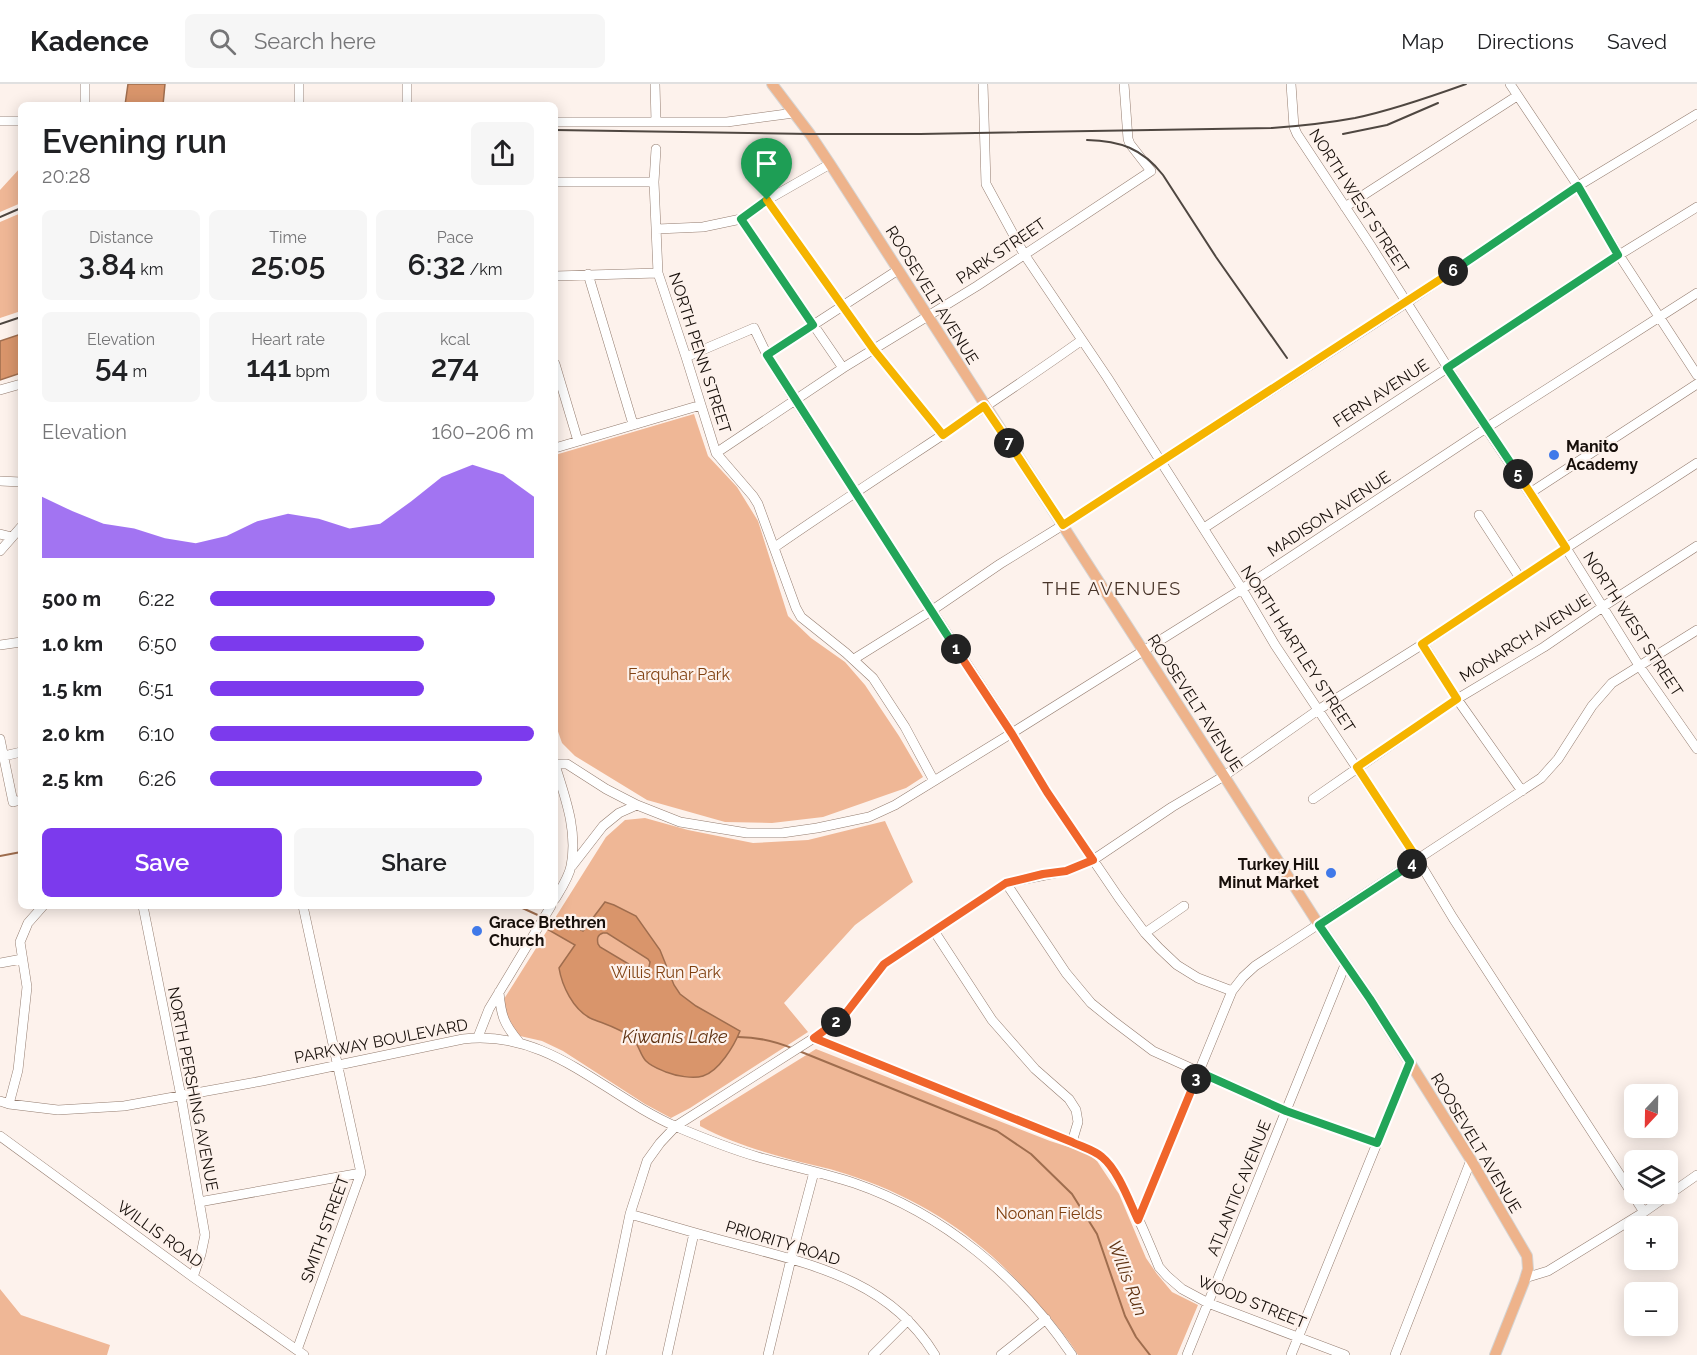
<!DOCTYPE html>
<html lang="en">
<head>
<meta charset="utf-8">
<style>
  body { margin:0; font-family:Raleway,sans-serif; background:#f6f6f6; color:#202124; height:100vh; display:flex; flex-direction:column; font-size:22px; white-space:nowrap }
  * { box-sizing:border-box; margin:0 }
  p { font-size:20px; color:#757577 }
  .icon { flex:none; width:33px; height:33px; fill:none; stroke:currentColor; stroke-width:2; stroke-linecap:round; stroke-linejoin:round }
  .map { position:relative; flex:1; overflow:hidden }
  .panel { position:absolute; left:18px; top:18px; width:540px; height:807px; display:flex; flex-direction:column; background:#fff; border-radius:9px; box-shadow:0 3px 15px #0003 }
  .panel>* { flex:none }
  .needle { width:39px; rotate:202deg }
  .buttons { position:absolute; left:1624px; top:1000px; display:grid; gap:12px }
  .buttons a { display:grid; place-items:center; width:54px; height:54px; border-radius:9px; background:#fff; box-shadow:0 3px 15px #0003; font-size:30px }
  .pin { position:absolute; display:grid; place-items:center; width:51px; height:51px; color:#fff; margin:-62px -26px; border-radius:50% 50% 50% 0; rotate:-45deg; box-shadow:0 0 6px #0007 }
  .pin .icon { rotate:45deg }
  .km { position:absolute; width:30px; height:30px; margin:-15px; border-radius:50%; background:#222; color:#fff; font-size:16px; line-height:30px; text-align:center }
  .round { display:grid; place-items:center; flex:none; width:63px; height:63px; border-radius:9px; background:#f6f6f6 }
  .head { display:flex; align-items:center; justify-content:space-between; height:102px; padding:0 24px }
  h1 { font-size:33px; font-weight:600; line-height:45px }
  .figures { display:grid; grid-template-columns:repeat(3,1fr); gap:9px; height:102px; padding:6px 24px }
  .figures div { display:grid; align-content:center; border-radius:9px; background:#f6f6f6; text-align:center }
  .figures b { font-size:30px; font-weight:600 }
  .figures small { font-size:16px; font-weight:400 }
  .figures p { font-size:16px }
  .chart { height:168px; padding:12px 24px }
  .chart p { display:flex; justify-content:space-between }
  .chart svg { width:100%; height:108px; margin-top:6px; fill:#7c3aed; opacity:.7 }
  .button { display:flex; gap:12px; margin-top:auto; padding:12px 24px }
  .button a { flex:1; height:69px; border-radius:9px; background:#7c3aed; color:#fff; font-size:24px; font-weight:600; line-height:69px; text-align:center }
  .button a+a { background:#f6f6f6; color:#202124 }
  ul { padding:0 24px; list-style:none; font-size:20px }
  li { display:grid; grid-template-columns:96px 72px 1fr; align-items:center; height:45px }
  li i { height:15px; border-radius:8px; background:#7c3aed }
  header { display:flex; align-items:center; gap:36px; box-sizing:border-box; height:84px; padding:0 30px; background:#fff; border-bottom:2px solid #e0e0e0 }
  header strong { font-size:28px }
  nav { display:flex; gap:33px; margin-inline-start:auto; font-size:21px }
  .search { width:420px; height:54px; background:#f6f6f6; display:flex; align-items:center; gap:15px; box-sizing:border-box; padding:0 21px; border-radius:9px; color:#757577; font-size:22px }
  .map>svg:first-child { display:block }
</style>
</head>
<body>
<header>
<strong>Kadence</strong>
<div class="search"><svg class="icon" aria-label="search" viewBox="0 0 24 24"><circle cx="10" cy="10" r="6"/><path d="M15 15l6 6"/></svg>Search here</div>
<nav><a>Map</a><a>Directions</a><a>Saved</a></nav>
</header>
<div class="map">
<svg width="1697" height="1271" viewBox="0 0 1697 1271">
  <rect width="100%" height="100%" fill="#fdf2ec"/>
  <path fill="#efb796" d="M 21,83 L 21,119 L 0,128 L 0,106 Z
    M 21,129 L 21,227 L 0,234 L 0,138 Z
    M 694,330 L 708,372 L 737,403 L 758,437 L 788,532 L 811,554 L 845,578 L 865,601 L 899,652 L 923,693 L 906,704 L 823,733 L 772,739 L 725,738 L 647,716 L 575,672 L 562,659 L 555,639 L 555,371 Z
    M 645,734 L 688,746 L 753,759 L 808,756 L 885,737 L 913,798 L 855,841 L 784,919 L 808,948 L 690,1024 L 671,1034 L 645,1020 L 563,967 L 542,957 L 520,952 L 505,935 L 504,915 L 606,753 L 625,736 Z
    M 816,965 L 1050,1057 L 1087,1069 L 1097,1077 L 1119,1110 L 1146,1174 L 1157,1190 L 1172,1208 L 1198,1221 L 1177,1271 L 1078,1271 C 1067,1253 1053,1237 1039,1221 C 988,1160 931,1119 855,1093 C 834,1085 811,1081 789,1075 C 759,1067 728,1057 700,1042 L 700,1037 Z
    M 0,1205 L 21,1231 L 110,1261 L 107,1271 L 0,1271 Z"/>
  <path fill="#d9956b" stroke="#9f6d4e" stroke-width="1.5" fill-rule="evenodd" d="M 128,0 L 165,0 L 163,21 L 125,21 Z
    M 21,250 L 21,289 L 0,296 L 0,257 Z
    M 605,818 L 614,821 L 636,832 L 660,866 L 674,901 L 680,910 L 696,922 L 740,947 C 734,962 719,987 703,992 C 693,995 676,992 666,988 C 659,985 652,983 646,977 C 640,971 639,960 632,954 C 620,944 604,940 590,934 C 573,925 562,902 559,884 L 575,861 L 547,845 L 555,834 L 583,847 ZM 603,849 L 607,849 L 648,875 L 650,878 L 649,883 L 642,888 L 600,863 L 598,860 C 597,855 597,851 603,849 Z"/>
  <g fill="none" stroke-linecap="round" stroke-linejoin="round">
    <path stroke="#9f6d4e" stroke-width="2" d="M 0,772 L 21,768
      M 518,822 L 542,833
      M 738,953 C 758,953 775,957 794,965
      M 799,967 L 997,1047 L 1031,1070 L 1072,1110 L 1097,1150 L 1125,1232 L 1136,1253 L 1150,1271"/>
    <g stroke="#947d70" stroke-width="10">
      <path id="minor" d="M 299,0 L 299,21
        M 655,0 L 656,38
        M 983,0 L 986,100 L 1024,170 L 1107,293 L 1242,505 L 1275,561 L 1418,776 L 1453,834 L 1644,1128
        M 1291,0 L 1294,43 L 1297,50 L 1371,162 L 1486,344 L 1566,464 L 1640,583 L 1697,665
        M 1510,0 L 1578,102 L 1619,171 L 1697,291
        M 85,21 L 85,0
        M 407,21 L 407,0
        M 0,37 L 21,37
        M 555,38 L 727,38 L 794,29
        M 656,65 L 654,98 L 658,189 L 686,273 L 716,369 L 753,412 L 758,420 L 796,524 L 801,533 L 846,569 L 873,594 L 905,643 L 934,697
        M 555,98 L 654,98
        M 767,116 L 874,266 L 943,351
        M 1345,123 L 1517,12
        M 741,135 L 843,284
        M 657,145 L 703,143 L 741,135 L 767,116 L 830,80
        M 588,190 L 633,340
        M 555,192 L 658,189
        M 767,271 L 898,186
        M 686,273 L 754,244 L 767,271 L 795,316 L 1012,649 L 1047,708 L 1119,814 L 1145,849 L 1159,864 L 1177,881 L 1198,894 L 1232,907
        M 555,280 L 578,357
        M 0,306 L 21,300
        M 555,364 L 701,321
        M 716,369 L 843,284 L 977,202 L 1151,87 L 1130,60 L 1128,55 L 1124,0
        M 0,397 L 21,398
        M 1530,409 L 1697,300
        M 1479,431 L 1520,494
        M 1204,444 L 1619,171 L 1697,123
        M 0,450 L 12,453
        M 775,463 C 876,393 981,328 1082,256
        M 0,467 L 21,443
        M 1423,560 L 1457,615 L 1522,707
        M 0,561 L 21,558
        M 854,575 L 931,527 L 1000,480 L 1063,441 L 1406,219 L 1578,102 L 1697,30
        M 0,655 L 13,718 L 21,716
        M 0,673 L 21,668
        M 555,680 L 567,680 L 606,705 L 637,721 L 680,738 L 747,749 L 782,749 L 817,744 L 869,733 L 895,721 L 1012,649 L 1242,505 L 1486,344 L 1697,209
        M 555,681 C 565,713 578,747 571,782 C 569,793 561,805 555,815
        M 1313,715 L 1457,615 L 1544,563 L 1604,522 L 1697,462
        M 572,782 L 603,742 L 619,729 L 637,721
        M 1006,799 L 1066,889 L 1091,919 L 1112,936 L 1153,967 L 1286,1027 L 1377,1059
        M 143,822 L 181,1012 L 205,1151 L 201,1170 L 193,1193
        M 934,847 L 992,936 L 1035,985 L 1069,1015 L 1076,1026 L 1078,1038 L 1072,1058
        M 1145,849 L 1184,822
        M 0,879 L 22,875
        M 499,908 C 501,932 504,940 519,958
        M 478,953 L 489,925 L 551,822
        M 814,954 L 1072,1058 C 1081,1063 1092,1066 1101,1072 C 1120,1086 1149,1159 1159,1183 L 1167,1192 L 1182,1205 L 1208,1219 L 1345,1271
        M 0,1017 L 9,1020 L 58,1026 L 124,1022 L 262,997 L 463,955 C 550,945 603,1011 677,1043 C 703,1054 731,1065 758,1073 C 790,1082 823,1089 854,1099 C 944,1130 1019,1193 1072,1271
        M 9,1020 L 18,986 L 27,903 L 20,858 L 28,839 L 43,822
        M 0,1052 L 193,1193 L 304,1271
        M 199,1118 L 361,1089
        M 630,1130 C 665,1140 701,1151 736,1160 C 814,1181 890,1197 935,1271
        M 1138,1136 L 1232,907 L 1243,893 L 1255,882 L 1541,694 L 1558,675 L 1592,622 L 1612,599 L 1697,546
        M 1525,1194 L 1548,1187 L 1644,1128 L 1697,1091
        M 297,1266 L 361,1089 L 303,822
        M 601,1271 L 630,1130 L 640,1099 L 647,1077 L 660,1059 L 676,1042 L 814,954 L 843,933 L 884,880 L 1006,799 L 1066,787 L 1093,776 L 1172,723 L 1224,692 L 1318,626 L 1423,560 L 1566,464 L 1697,379
        M 667,1271 L 694,1149
        M 768,1271 L 791,1175 L 814,1088
        M 873,1271 L 908,1236
        M 1001,1271 L 1046,1235
        M 1187,1271 L 1345,881
        M 1291,1271 L 1410,978
        M 1395,1271 L 1471,1076"/>
    </g>
    <g stroke="#d5d4d3" stroke-width="12">
      <path id="major" d="M 772,0 L 810,50 L 830,80 L 1224,692 L 1319,841 L 1370,915 L 1471,1076 L 1527,1172 L 1528,1185 L 1524,1198 L 1495,1271"/>
    </g>
    <use href="#minor" stroke="#fff" stroke-width="9"/>
    <use href="#major" stroke="#eeb38b" stroke-width="10"/>
    <path stroke="#4f4741" stroke-width="2" d="M 555,46 L 810,50 L 920,50 L 1272,44 C 1300,42 1328,39 1355,34 C 1393,26 1430,13 1466,0
      M 1343,50 L 1387,41 L 1438,19
      M 1087,56 C 1120,57 1142,64 1163,91 L 1216,173 L 1287,274
      M 0,133 L 21,124
      M 0,240 L 21,233"/>
  </g>
  <g fill="none" stroke-linecap="round" stroke-linejoin="round">
    <g stroke="#fff" stroke-width="12">
      <path id="split-1" d="M 767,116 L 741,135 L 813,241 L 767,271 L 956,565"/>
    </g>
    <g stroke="#fff" stroke-width="12">
      <path id="split-2" d="M 836,938 L 843,933 L 884,880 L 1006,799 L 1043,790 L 1066,787 L 1093,776 L 1047,708 L 1012,650 L 956,565"/>
    </g>
    <g stroke="#fff" stroke-width="12">
      <path id="split-3" d="M 836,938 L 814,954 L 1072,1058 C 1082,1063 1094,1066 1102,1073 C 1118,1086 1129,1117 1138,1136 L 1196,995"/>
    </g>
    <g stroke="#fff" stroke-width="12">
      <path id="split-4" d="M 1196,995 L 1199,988 L 1286,1027 L 1377,1059 L 1410,978 L 1370,915 L 1319,841 L 1412,780"/>
    </g>
    <g stroke="#fff" stroke-width="12">
      <path id="split-5" d="M 1412,780 L 1418,776 L 1357,683 L 1457,615 L 1422,560 L 1566,464 L 1518,390"/>
    </g>
    <g stroke="#fff" stroke-width="12">
      <path id="split-6" d="M 1453,187 L 1578,102 L 1618,171 L 1447,284 L 1518,390"/>
    </g>
    <g stroke="#fff" stroke-width="12">
      <path id="split-7" d="M 1009,359 L 1063,441 L 1453,187"/>
    </g>
    <g stroke="#fff" stroke-width="12">
      <path id="split-8" d="M 767,116 L 874,266 L 943,351 L 984,322 L 1009,359"/>
    </g>
    <use href="#split-1" stroke="#22a559" stroke-width="8"/>
    <use href="#split-2" stroke="#f0652b" stroke-width="8"/>
    <use href="#split-3" stroke="#f0652b" stroke-width="8"/>
    <use href="#split-4" stroke="#22a559" stroke-width="8"/>
    <use href="#split-5" stroke="#f5b400" stroke-width="8"/>
    <use href="#split-6" stroke="#22a559" stroke-width="8"/>
    <use href="#split-7" stroke="#f5b400" stroke-width="8"/>
    <use href="#split-8" stroke="#f5b400" stroke-width="8"/>
  </g>
  <g fill="#4079e9" stroke="#fdf2ec" stroke-width="2">
    <circle cx="1554" cy="371" r="6"/>
    <circle cx="1331" cy="789" r="6"/>
    <circle cx="477" cy="847" r="6"/>
  </g>
  <g text-anchor="middle" dominant-baseline="central" stroke-width="4.5" stroke-linejoin="round" paint-order="stroke">
    <g font-size="16" fill="#170f0a" stroke="#fdf2ec">
      <text transform="translate(1359 117) rotate(57)">NORTH WEST STREET</text>
      <text transform="translate(1001 167) rotate(-34)">PARK STREET</text>
      <text transform="translate(932 211) rotate(58)">ROOSEVELT AVENUE</text>
      <text transform="translate(700 269) rotate(72)">NORTH PENN STREET</text>
      <text transform="translate(1381 309) rotate(-33)">FERN AVENUE</text>
      <text transform="translate(1329 430) rotate(-33)">MADISON AVENUE</text>
      <text transform="translate(1633 540) rotate(57)">NORTH WEST STREET</text>
      <text transform="translate(1525 554) rotate(-32)">MONARCH AVENUE</text>
      <text transform="translate(1298 565) rotate(57)">NORTH HARTLEY STREET</text>
      <text transform="translate(1195 619) rotate(57)">ROOSEVELT AVENUE</text>
      <text transform="translate(381 957) rotate(-11)">PARKWAY BOULEVARD</text>
      <text transform="translate(193 1005) rotate(79)">NORTH PERSHING AVENUE</text>
      <text transform="translate(1476 1059) rotate(59)">ROOSEVELT AVENUE</text>
      <text transform="translate(1239 1104) rotate(-68)">ATLANTIC AVENUE</text>
      <text transform="translate(325 1145) rotate(-70)">SMITH STREET</text>
      <text transform="translate(160 1150) rotate(36)">WILLIS ROAD</text>
      <text transform="translate(783 1159) rotate(17)">PRIORITY ROAD</text>
      <text transform="translate(1252 1218) rotate(22)">WOOD STREET</text>
    </g>
    <g font-size="16" font-weight="bold" fill="#170f0a" stroke="#fdf2ec" text-anchor="start">
      <text x="1566" y="362">Manito<tspan x="1566" dy="18">Academy</tspan></text>
      <text x="1319" y="780" text-anchor="end">Turkey Hill<tspan x="1319" dy="18">Minut Market</tspan></text>
      <text x="489" y="838">Grace Brethren<tspan x="489" dy="18">Church</tspan></text>
    </g>
    <g font-size="16" fill="#814212" stroke="#fdf2ec">
      <text x="679" y="590">Farquhar Park</text>
      <text x="666" y="888">Willis Run Park</text>
      <text x="1049" y="1129">Noonan Fields</text>
    </g>
    <g font-size="18" letter-spacing="1.5" fill="#473328" stroke="#fdf2ec">
      <text x="1112" y="504">THE AVENUES</text>
    </g>
    <g font-size="18" font-style="italic" fill="#603313" stroke="#fdf2ec">
      <text x="675" y="952">Kiwanis Lake</text>
      <text transform="translate(1128 1194) rotate(69)">Willis Run</text>
    </g>
  </g>
</svg>
<div class="buttons">
<a><svg class="needle" viewBox="-14 -14 28 28"><path d="M0-13l5 13h-10z" fill="#e53935"/><path d="M0 13l5-13h-10z" fill="#757577"/></svg></a>
<a><svg class="icon" aria-label="layers" viewBox="0 0 24 24"><path d="M12 4l9 5-9 5-9-5zM3 14l9 5 9-5"/></svg></a>
<a>+</a>
<a>−</a>
</div>
<div class="pin" style="left:767px;top:116px;background:#1e9e55"><svg class="icon" aria-label="arrive" viewBox="0 0 24 24"><path d="M6 21V4h12l-3 4 3 4H6"/></svg></div>
<b class="km" style="left:956px;top:565px">1</b>
<b class="km" style="left:836px;top:938px">2</b>
<b class="km" style="left:1196px;top:995px">3</b>
<b class="km" style="left:1412px;top:780px">4</b>
<b class="km" style="left:1518px;top:390px">5</b>
<b class="km" style="left:1453px;top:187px">6</b>
<b class="km" style="left:1009px;top:359px">7</b>
<section class="panel">
<div class="head"><div><h1>Evening run</h1><p>20:28</p></div><a class="round"><svg class="icon" aria-label="share" viewBox="0 0 24 24"><path d="M12 15V3M7 8l5-5 5 5M5 13v7h14v-7"/></svg></a></div>
<div class="figures">
<div><p>Distance</p><b>3.84<small> km</small></b></div>
<div><p>Time</p><b>25:05</b></div>
<div><p>Pace</p><b>6:32<small> /km</small></b></div>
</div>
<div class="figures">
<div><p>Elevation</p><b>54<small> m</small></b></div>
<div><p>Heart rate</p><b>141<small> bpm</small></b></div>
<div><p>kcal</p><b>274</b></div>
</div>
<div class="chart"><p><span>Elevation</span>160–206 m</p>
<svg viewBox="0 0 160 44" preserveAspectRatio="none"><path d="M0 44V19L10 25L20 30L30 32L40 36L50 38L60 35L70 29L80 26L90 28L100 32L110 30L120 21L130 11L140 6L150 10L160 19V44z"/></svg>
</div>
<ul>
<li><b>500 m</b>6:22<i style="width:88%"></i></li>
<li><b>1.0 km</b>6:50<i style="width:66%"></i></li>
<li><b>1.5 km</b>6:51<i style="width:66%"></i></li>
<li><b>2.0 km</b>6:10<i style="width:100%"></i></li>
<li><b>2.5 km</b>6:26<i style="width:84%"></i></li>
</ul>
<div class="button"><a>Save</a><a>Share</a></div>
</section>
</div>
</body>
</html>
